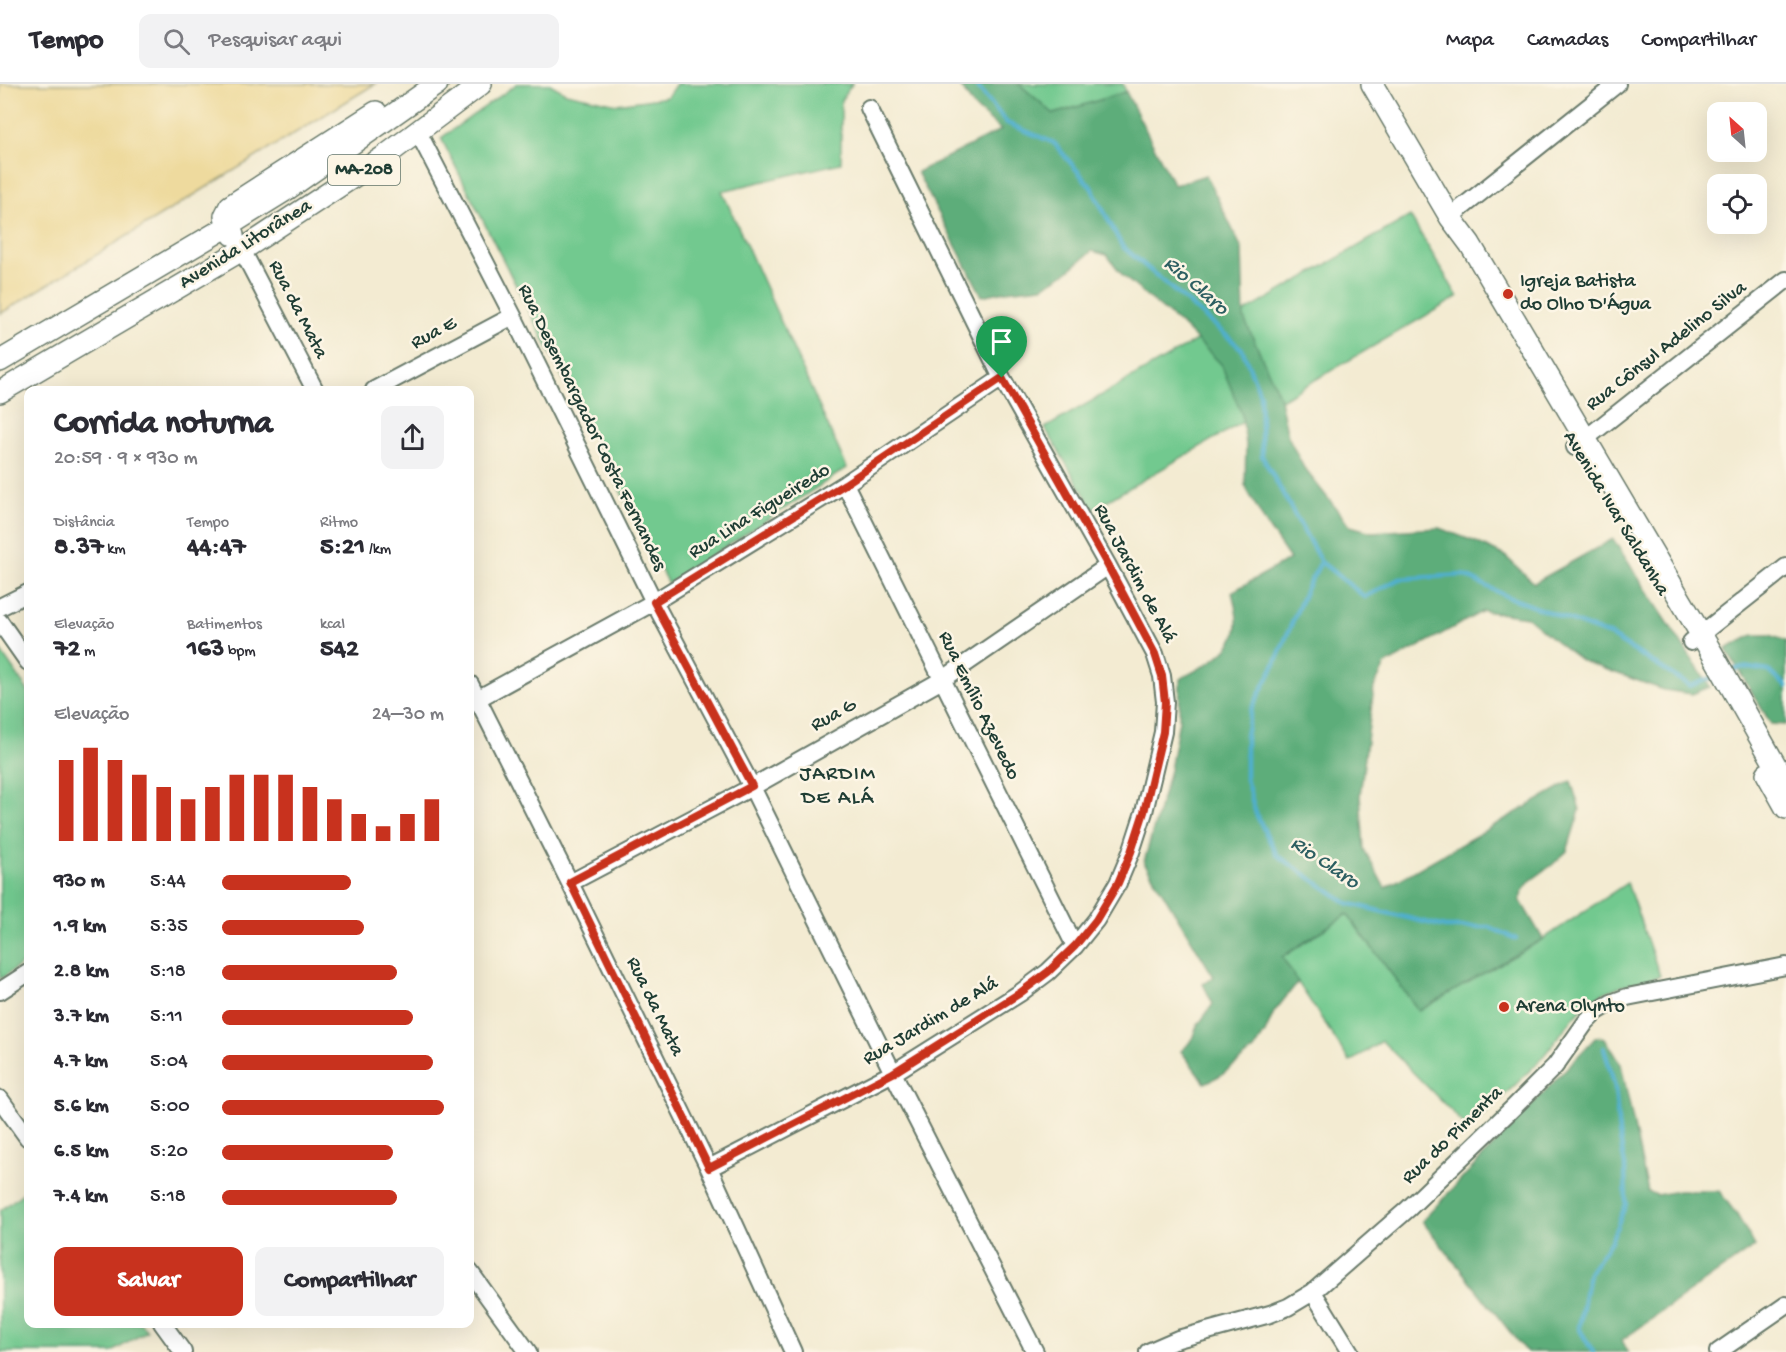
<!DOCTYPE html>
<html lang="pt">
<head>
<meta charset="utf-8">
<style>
  body { margin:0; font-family:"Gochi Hand",sans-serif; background:#f2f2f3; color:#2b2b33; height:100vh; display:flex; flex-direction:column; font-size:22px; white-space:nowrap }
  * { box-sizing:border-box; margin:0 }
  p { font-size:20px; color:#7c7c81 }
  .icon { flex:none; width:33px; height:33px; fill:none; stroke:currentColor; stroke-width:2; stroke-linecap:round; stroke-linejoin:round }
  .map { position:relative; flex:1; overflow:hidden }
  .drawer { position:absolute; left:24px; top:302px; width:450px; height:942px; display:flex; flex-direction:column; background:#fff; border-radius:12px; box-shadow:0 6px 24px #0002 }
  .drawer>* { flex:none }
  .needle { width:39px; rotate:333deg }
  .tools { position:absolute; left:1707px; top:18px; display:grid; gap:12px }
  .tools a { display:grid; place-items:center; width:60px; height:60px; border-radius:12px; background:#fff; box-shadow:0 6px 24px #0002; font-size:30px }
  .pin { position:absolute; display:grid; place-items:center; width:51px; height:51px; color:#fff; margin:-62px -26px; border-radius:50% 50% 50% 0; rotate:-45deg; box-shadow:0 0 6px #0007 }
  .pin .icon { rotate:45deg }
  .round { display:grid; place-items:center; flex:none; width:63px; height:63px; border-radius:12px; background:#f2f2f3 }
  .overview { display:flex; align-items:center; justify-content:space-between; height:102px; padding:0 30px }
  h1 { font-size:33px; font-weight:700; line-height:45px }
  .metrics { display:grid; grid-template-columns:repeat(3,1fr); gap:9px; height:102px; padding:6px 30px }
  .metrics div { display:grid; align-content:center }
  .metrics b { font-size:26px; font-weight:700 }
  .metrics small { font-size:16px; font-weight:400 }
  .metrics p { font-size:16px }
  .chart { height:168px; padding:12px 30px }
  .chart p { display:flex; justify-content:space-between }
  .chart svg { width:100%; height:108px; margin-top:6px; stroke:#c8321e; stroke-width:6 }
  .button { display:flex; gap:12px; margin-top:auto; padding:12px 30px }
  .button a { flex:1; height:69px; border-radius:12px; background:#c8321e; color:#fff; font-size:24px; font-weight:700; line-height:69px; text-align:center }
  .button a+a { background:#f2f2f3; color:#2b2b33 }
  ul { padding:0 30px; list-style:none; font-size:20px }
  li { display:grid; grid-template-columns:96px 72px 1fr; align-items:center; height:45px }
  li i { height:15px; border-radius:8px; background:#c8321e }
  header { display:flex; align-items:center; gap:36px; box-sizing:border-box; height:84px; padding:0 30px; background:#fff; border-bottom:2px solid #e1e1e2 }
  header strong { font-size:28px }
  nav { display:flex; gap:33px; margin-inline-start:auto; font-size:21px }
  .search { width:420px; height:54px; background:#f2f2f3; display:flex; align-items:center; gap:15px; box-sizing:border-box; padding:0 21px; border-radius:12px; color:#7c7c81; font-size:22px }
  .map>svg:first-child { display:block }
</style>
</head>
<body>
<header>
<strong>Tempo</strong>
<div class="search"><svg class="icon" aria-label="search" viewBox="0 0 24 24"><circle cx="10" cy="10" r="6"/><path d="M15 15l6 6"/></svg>Pesquisar aqui</div>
<nav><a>Mapa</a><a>Camadas</a><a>Compartilhar</a></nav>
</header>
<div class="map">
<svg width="1786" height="1268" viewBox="0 0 1786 1268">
  <rect width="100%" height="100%" fill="#fcf5e5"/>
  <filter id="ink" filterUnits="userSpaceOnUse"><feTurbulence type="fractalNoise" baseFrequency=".0167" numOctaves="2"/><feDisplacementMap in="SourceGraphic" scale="12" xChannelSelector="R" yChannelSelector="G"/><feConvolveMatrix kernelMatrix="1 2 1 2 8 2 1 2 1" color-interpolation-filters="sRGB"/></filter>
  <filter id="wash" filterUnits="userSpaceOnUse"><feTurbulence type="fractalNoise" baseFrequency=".008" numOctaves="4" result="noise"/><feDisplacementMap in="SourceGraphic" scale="24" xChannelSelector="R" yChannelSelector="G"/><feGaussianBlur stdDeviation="1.35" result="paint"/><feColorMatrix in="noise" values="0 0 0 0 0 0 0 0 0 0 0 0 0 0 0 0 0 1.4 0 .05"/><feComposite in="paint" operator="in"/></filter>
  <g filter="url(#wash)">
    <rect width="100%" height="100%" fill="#f3ebd2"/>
    <path fill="#72c98f" stroke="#488362" stroke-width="1.5" d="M 517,0 L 550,0 L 566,9 L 617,20 L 667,13 L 676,0 L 852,0 L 841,16 L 841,79 L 722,107 L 847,384 L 668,500 L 441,54 Z
      M 1019,0 L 1123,0 L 1126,8 L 1054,30 Z
      M 1410,132 L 1458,213 L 1093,425 L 1045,344 Z
      M 0,566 L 28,607 L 28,876 L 0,895 Z
      M 1627,799 L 1660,892 C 1643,897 1616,902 1602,910 C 1574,925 1560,954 1539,977 C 1517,1001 1492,1022 1468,1044 L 1382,957 L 1350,978 L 1282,874 L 1347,830 L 1419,927 L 1543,855 Z
      M 28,1105 L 28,1239 L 141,1239 L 147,1247 L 112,1268 L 0,1268 L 0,1127 Z"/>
    <path fill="#5dad7a" stroke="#3e7557" stroke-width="1.5" d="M 959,0 L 1019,0 L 1054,30 L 1126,8 L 1174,101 L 1206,91 L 1242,165 L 1244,234 L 1279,311 L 1288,352 L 1304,384 L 1350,442 L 1372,448 L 1439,444 L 1476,458 L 1505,472 L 1534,499 L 1613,455 L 1710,603 L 1692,610 L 1664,606 L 1582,577 L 1558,559 L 1527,533 L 1483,527 L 1385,581 L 1374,603 L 1360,711 L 1364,765 L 1385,804 L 1571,697 L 1580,726 L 1567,767 L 1552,781 L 1530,797 L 1522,808 L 1520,816 L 1543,855 L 1419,927 L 1347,830 L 1282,873 L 1298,898 L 1274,928 L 1265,949 L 1254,966 L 1221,991 L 1205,999 L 1181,967 L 1191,958 L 1196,944 L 1213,920 L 1203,900 L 1214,893 L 1144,778 L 1170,686 L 1179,636 L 1180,595 C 1198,585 1229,571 1235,551 C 1240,537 1235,521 1232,508 L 1290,475 L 1266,440 L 1245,402 L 1246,361 L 1242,331 L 1221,280 L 1185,244 L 1123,192 L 1107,171 L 1092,167 L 1067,188 L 1042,203 L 1006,207 L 982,212 L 917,88 L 1001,46 L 974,23 Z
      M 1753,551 L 1770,551 L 1786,557 L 1786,641 L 1771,640 L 1726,565 Z
      M 1596,953 L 1605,954 L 1621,980 L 1648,1108 L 1657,1111 L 1678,1107 L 1719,1107 L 1737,1131 L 1755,1162 L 1622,1256 L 1628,1268 L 1526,1268 L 1422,1137 Z"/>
    <path fill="#eeda9e" stroke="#868c69" stroke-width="1.5" d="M 0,0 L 375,0 L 0,230 Z"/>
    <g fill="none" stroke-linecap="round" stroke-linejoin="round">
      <path stroke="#4fafce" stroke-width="4.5" d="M 975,0 L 1007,39 L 1054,59 L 1091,103 L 1122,162 L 1242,265 L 1260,310 L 1262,372 L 1321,478 L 1365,513 L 1399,495 L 1464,491 L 1506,512 L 1609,551 L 1690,602 L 1719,591
        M 1321,478 L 1306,505 L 1275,580 L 1251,626 L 1246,652 L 1246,695 L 1256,730 L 1277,771 L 1347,819 L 1445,843 L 1489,843 L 1516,855
        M 1730,587 L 1743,583 L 1769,587 L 1786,602
        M 1593,1268 L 1579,1244 L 1589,1189 L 1611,1157 L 1626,1120 L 1625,1082 L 1619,1049 L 1615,1003 L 1604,964"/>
    </g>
  </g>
  <g filter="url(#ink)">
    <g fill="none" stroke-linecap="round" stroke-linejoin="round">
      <g stroke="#697a6b" stroke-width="20">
        <path id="minor" d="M 418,48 L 513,232 L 654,518 L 752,703 L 893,989 L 1035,1268
          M 1450,133 L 1617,0
          M 242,166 L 315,306
          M 374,306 L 513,232
          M 1575,363 L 1786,196
          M 845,400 L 1075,862
          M 0,523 L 28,509
          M 0,538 L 28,578
          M 1691,558 L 1786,483
          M 470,600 L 570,799 L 709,1084 L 793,1268
          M 470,619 L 654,518 L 845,400 L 1002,294
          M 570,799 L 752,703 L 942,596 L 1108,482
          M 0,907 L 28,889
          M 0,1015 L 28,1054
          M 709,1084 L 893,989 L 1020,909 L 1048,888 L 1075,862 L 1096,836 L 1118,799 L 1131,768 L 1144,728 L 1163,648 L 1165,618 L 1162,592 L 1155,570 L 1108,482 L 1002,294 L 869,24
          M 470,1188 L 528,1268
          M 1313,1208 L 1350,1268
          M 162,1239 L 183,1268
          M 1148,1268 L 1178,1255 L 1270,1230 L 1288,1223 L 1313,1208 L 1408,1125 L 1514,1023 L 1555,982 L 1586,938 L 1596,928 L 1611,919 L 1627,913 L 1786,882
          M 1718,1268 L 1786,1221"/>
      </g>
      <g stroke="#697a6b" stroke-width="24">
        <path id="major" d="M 1372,0 L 1450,133 L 1470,160 L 1712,569 L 1786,700
          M 233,151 L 228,142 L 225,132 L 230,122 L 376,28
          M 0,277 L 228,142 L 289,104 L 437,0
          M 0,308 L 242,166 L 385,72 L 481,0
          M 1767,690 L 1786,724"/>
      </g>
      <use href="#minor" stroke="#fff" stroke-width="16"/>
      <use href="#major" stroke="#fff" stroke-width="21"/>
    </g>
  </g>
  <g fill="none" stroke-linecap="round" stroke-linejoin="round" filter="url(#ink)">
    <g stroke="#fff" stroke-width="12">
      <path id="route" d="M 1002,294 L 1108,482 L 1155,570 L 1162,592 L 1165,618 L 1163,648 L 1144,728 L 1131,768 L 1118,799 L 1096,836 L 1075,862 L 1048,888 L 1020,909 L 893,989 L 709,1084 L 570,798 L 752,702 L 654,518 L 845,400 Z"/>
    </g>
    <use href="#route" stroke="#c8321e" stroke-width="8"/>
  </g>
  <g fill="#c8321e" stroke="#fcf5e5" stroke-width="2">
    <circle cx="1508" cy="210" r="6"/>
    <circle cx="1504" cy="923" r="6"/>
  </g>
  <g text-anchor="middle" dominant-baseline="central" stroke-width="5" stroke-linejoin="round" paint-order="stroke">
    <rect fill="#fcf5e5" stroke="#617469" stroke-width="1.5" x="328" y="71" width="72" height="30" rx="4.5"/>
    <g font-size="18" font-weight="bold" fill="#1f3d34">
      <text x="364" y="86">MA-208</text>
    </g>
    <g font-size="20" fill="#1f3d34" stroke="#fcf5e5">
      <text transform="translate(246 161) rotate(-32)">Avenida Litorânea</text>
      <text transform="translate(297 226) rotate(63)">Rua da Mata</text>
      <text transform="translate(434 250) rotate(-28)">Rua E</text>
      <text transform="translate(1667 263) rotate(-38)">Rua Cônsul Adelino Silva</text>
      <text transform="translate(591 344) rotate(64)">Rua Desembargador Costa Fernandes</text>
      <text transform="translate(760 428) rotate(-32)">Rua Lina Figueiredo</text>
      <text transform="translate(1615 430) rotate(59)">Avenida Ivar Saldanha</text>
      <text transform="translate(1134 490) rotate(62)">Rua Jardim de Alá</text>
      <text transform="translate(978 622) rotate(64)">Rua Emílio Azevedo</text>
      <text transform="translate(834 632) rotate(-29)">Rua G</text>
      <text transform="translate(654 923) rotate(64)">Rua da Mata</text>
      <text transform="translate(931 938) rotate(-31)">Rua Jardim de Alá</text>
      <text transform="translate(1453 1052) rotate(-44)">Rua do Pimenta</text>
    </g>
    <g font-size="20" fill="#1f3d34" stroke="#fcf5e5" text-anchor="start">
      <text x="1520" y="198">Igreja Batista<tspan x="1520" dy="23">do Olho D'Água</tspan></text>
      <text x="1516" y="923">Arena Olynto</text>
    </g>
    <g font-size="21" font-style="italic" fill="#2d5f62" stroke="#fcf5e5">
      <text transform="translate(1195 203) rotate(41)">Rio Claro</text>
      <text transform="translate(1324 780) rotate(34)">Rio Claro</text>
    </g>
    <g font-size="21" letter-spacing="1.5" fill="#1f3d34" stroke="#fcf5e5">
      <text x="838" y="691">JARDIM<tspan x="838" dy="24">DE ALÁ</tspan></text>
    </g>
  </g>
</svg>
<div class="tools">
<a><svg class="needle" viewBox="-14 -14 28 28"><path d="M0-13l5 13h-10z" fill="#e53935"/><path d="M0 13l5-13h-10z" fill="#7c7c81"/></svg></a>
<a><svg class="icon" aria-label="locate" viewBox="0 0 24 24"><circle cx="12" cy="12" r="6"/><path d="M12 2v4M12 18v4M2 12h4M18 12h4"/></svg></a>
</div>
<div class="pin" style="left:1002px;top:294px;background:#1e9e55"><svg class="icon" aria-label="arrive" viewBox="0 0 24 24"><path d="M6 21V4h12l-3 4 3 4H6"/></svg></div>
<section class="drawer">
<div class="overview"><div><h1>Corrida noturna</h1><p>20:59 · 9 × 930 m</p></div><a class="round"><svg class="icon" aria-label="share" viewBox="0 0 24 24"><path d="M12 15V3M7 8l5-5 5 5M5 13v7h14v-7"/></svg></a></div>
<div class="metrics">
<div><p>Distância</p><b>8.37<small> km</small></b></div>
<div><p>Tempo</p><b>44:47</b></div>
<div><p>Ritmo</p><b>5:21<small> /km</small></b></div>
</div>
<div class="metrics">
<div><p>Elevação</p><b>72<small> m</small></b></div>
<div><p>Batimentos</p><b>163<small> bpm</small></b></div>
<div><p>kcal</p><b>542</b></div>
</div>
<div class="chart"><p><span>Elevação</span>24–30 m</p>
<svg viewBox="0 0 160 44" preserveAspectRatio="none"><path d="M5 44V11M15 44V6M25 44V11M35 44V17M45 44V22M55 44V27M65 44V22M75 44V17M85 44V17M95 44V17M105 44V22M115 44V27M125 44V33M135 44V38M145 44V33M155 44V27"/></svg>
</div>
<ul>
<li><b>930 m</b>5:44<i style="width:58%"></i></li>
<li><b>1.9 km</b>5:35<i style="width:64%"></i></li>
<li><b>2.8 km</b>5:18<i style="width:79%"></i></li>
<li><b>3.7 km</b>5:11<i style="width:86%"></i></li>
<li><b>4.7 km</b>5:04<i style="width:95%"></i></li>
<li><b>5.6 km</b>5:00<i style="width:100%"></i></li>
<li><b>6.5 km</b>5:20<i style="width:77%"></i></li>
<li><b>7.4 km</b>5:18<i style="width:79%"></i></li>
</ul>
<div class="button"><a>Salvar</a><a>Compartilhar</a></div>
</section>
</div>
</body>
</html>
